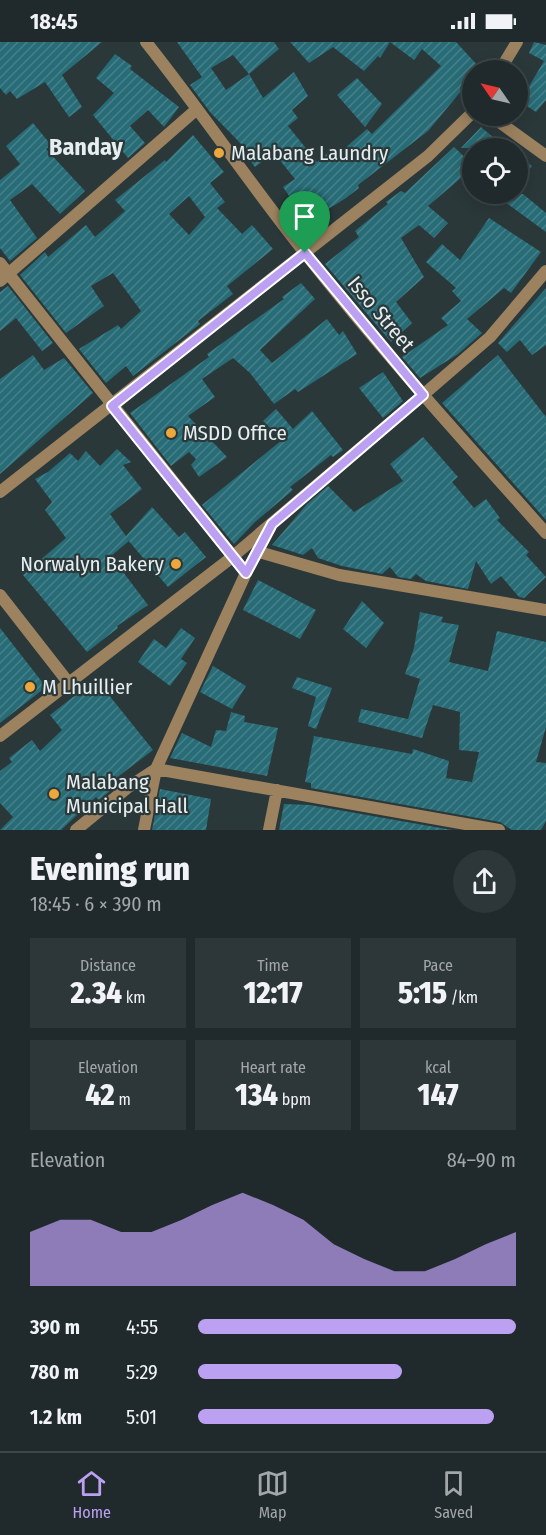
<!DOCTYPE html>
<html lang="en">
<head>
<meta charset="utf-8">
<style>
  body { margin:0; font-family:"Fira Sans Condensed",sans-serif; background:#2d3638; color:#f1f3f6; height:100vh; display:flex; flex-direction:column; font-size:22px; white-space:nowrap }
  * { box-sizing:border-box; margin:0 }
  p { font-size:20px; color:#a2a7a9 }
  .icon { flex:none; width:33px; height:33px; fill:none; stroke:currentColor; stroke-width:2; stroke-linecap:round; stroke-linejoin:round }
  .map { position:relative; height:788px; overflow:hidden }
  .side { display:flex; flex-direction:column; background:#202a2c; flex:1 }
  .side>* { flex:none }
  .needle { width:39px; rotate:304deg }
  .buttons { position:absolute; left:462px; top:18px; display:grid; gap:12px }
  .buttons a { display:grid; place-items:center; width:66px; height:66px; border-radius:50%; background:#202a2c; box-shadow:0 3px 15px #0003,0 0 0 2px #3d4648; font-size:30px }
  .pin { position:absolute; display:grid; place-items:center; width:51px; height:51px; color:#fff; margin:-62px -26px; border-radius:50% 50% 50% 0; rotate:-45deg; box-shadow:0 0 6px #0007 }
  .pin .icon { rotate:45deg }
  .round { display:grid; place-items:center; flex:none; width:63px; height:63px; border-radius:32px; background:#2d3638 }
  .headline { display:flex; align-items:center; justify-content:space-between; height:102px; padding:0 30px }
  h1 { font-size:33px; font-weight:800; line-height:45px }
  .stats { display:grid; grid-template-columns:repeat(3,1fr); gap:9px; height:102px; padding:6px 30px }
  .stats div { display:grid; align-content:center; border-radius:0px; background:#2d3638; text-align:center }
  .stats b { font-size:30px; font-weight:800 }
  .stats small { font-size:16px; font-weight:400 }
  .stats p { font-size:16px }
  .chart { height:168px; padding:12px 30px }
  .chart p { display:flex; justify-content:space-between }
  .chart svg { width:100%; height:108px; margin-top:6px; fill:#bca0f2; opacity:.7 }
  ul { padding:0 30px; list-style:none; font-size:20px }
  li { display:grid; grid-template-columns:96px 72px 1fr; align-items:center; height:45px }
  li i { height:15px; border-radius:8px; background:#bca0f2 }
  .status { display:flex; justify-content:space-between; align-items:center; height:42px; padding:0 30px; background:#202a2c; direction:ltr }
  .status svg { height:16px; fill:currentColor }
  .tabs { display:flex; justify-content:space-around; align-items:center; height:84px; border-top:2px solid #3d4648; background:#202a2c; font-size:16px; color:#a2a7a9 }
  .tabs a { display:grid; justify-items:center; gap:3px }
  .tabs .current { color:#bca0f2 }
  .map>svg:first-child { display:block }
</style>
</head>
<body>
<div class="status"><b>18:45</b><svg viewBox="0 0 49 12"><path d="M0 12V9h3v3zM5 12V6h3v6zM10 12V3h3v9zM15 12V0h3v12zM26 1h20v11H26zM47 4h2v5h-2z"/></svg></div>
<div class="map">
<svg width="546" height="788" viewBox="0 0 546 788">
  <defs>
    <pattern id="building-hatch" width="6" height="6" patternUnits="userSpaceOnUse" patternTransform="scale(1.5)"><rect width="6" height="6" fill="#276c76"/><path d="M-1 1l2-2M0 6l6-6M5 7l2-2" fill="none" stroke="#46818a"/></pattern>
  </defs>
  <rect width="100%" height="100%" fill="#2b383a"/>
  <path fill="url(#building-hatch)" fill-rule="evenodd" d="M 0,0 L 102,0 L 62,33 L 82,65 L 69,75 L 45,40 L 17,57 L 10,49 L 6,53 L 0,46 Z
    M 177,0 L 274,0 L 279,7 L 249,32 L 263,56 L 294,30 L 308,54 L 292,68 L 298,76 L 288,84 L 317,120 L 333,107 L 337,113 L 367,87 L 372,92 L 441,24 L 422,7 L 414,18 L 390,0 L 380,16 L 378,14 L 364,29 L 333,5 L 309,21 L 290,0 L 456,0 L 480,26 L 472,28 L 472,34 L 460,46 L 462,48 L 428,89 L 358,143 L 359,146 L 346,156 L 317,174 L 300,151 L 291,157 L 283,145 L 295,137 L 274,111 L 255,125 L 241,107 L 243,104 L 210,70 L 190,43 L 202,35 ZM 233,13 L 249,32 L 226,48 L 211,26 Z
    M 534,0 L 546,3 L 546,58 L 536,70 L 518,58 L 518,39 L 528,46 L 544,19 L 529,11 Z
    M 115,12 L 132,24 L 130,27 L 179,65 L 164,85 L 148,68 L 130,84 L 145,101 L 128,116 L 93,73 L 114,51 L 96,36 Z
    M 357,36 L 382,62 L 365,85 L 337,53 Z
    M 33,81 L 51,103 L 46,107 L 85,149 L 60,172 L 32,142 L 10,158 L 37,196 L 10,219 L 0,206 L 0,138 L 20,122 L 6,104 Z
    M 481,85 L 506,106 L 461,106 Z
    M 193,93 L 224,130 L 210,141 L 225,160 L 217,166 L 242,192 L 252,183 L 273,207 L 227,244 L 233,252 L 198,279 L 200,282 L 133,334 L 126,324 L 106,341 L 79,307 L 118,283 L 121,287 L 141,269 L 113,231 L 91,244 L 104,264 L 66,291 L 20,233 L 45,210 L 48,215 L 86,183 L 95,195 L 125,169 L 115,158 L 165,118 L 166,120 ZM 189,154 L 205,175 L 189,193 L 169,172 Z
    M 454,105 L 472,122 L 472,144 L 462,135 L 428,164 L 448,181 L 434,196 L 419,183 L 401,196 L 424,235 L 396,260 L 412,281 L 391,300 L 325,222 L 359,195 L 355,189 L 388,162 L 386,160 L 401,149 L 405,151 Z
    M 518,112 L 532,124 L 518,141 Z
    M 494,152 L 523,152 L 546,171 L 546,190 Z
    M 489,176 L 541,210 L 511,251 L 504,246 L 467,277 L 482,291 L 458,312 L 420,336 L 402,315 L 448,283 L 441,276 L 461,259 L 452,249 L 456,246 L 426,220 L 442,202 L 460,218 Z
    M 301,241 L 315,257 L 260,308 L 272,321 L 327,277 L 339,293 L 343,289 L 357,312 L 298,350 L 295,347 L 274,362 L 250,331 L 233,316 L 202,337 L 215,355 L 188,374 L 227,415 L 199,435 L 191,423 L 196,417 L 189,410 L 171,424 L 130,371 L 209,315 L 207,312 L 284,257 L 282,255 Z
    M 8,244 L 53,301 L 42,309 L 16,276 L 0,289 L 0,250 Z
    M 546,246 L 546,303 L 532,313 L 520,298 L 507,310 L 498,301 Z
    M 33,313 L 44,328 L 64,316 L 93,351 L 0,432 L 0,337 Z
    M 498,313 L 546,375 L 546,478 L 442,361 Z
    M 383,330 L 403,359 L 383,376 L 359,346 Z
    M 276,367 L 293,387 L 312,369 L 343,408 L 333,415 L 331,413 L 290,445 L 293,448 L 255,480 L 234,502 L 202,463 L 282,398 L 263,379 Z
    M 423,395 L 458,435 L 452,440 L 474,466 L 486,457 L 500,476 L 497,478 L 529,510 L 526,513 L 546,535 L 524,556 L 519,555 L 501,534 L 491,542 L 476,519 L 468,547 L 426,539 L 416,532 L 411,537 L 398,535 L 390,525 L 382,532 L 342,524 L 318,516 L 312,506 L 303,513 L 272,503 L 307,462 L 328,444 L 354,470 L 403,439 L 390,422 Z
    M 117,407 L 131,420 L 123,423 L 142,447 L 110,472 L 126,494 L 152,465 L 179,495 L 185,490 L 206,515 L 168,545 L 127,497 L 129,499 L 111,514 L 148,563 L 117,584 L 118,586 L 87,610 L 23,533 L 66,496 L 45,468 L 52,460 L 35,437 L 48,430 L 70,411 L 78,419 L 86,409 L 100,424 Z
    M 258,538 L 316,568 L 300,597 L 243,568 Z
    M 362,559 L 384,581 L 366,606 L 343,587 Z
    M 420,570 L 443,575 L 441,580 L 459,583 L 449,620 L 488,629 L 497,589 L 546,600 L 546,685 L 536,720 L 546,721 L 546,779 L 541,788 L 512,788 L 500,780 L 311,746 L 311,741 L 305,740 L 314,694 L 412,712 L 413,707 L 449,719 L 446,736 L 472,740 L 479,710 L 459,708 L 460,670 L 433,663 L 422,696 L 358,680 L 361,667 L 408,677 L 420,637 L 405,632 L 414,606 Z
    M 0,586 L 46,645 L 0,681 Z
    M 181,586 L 195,596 L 181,617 L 187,621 L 170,644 L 138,620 L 154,597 L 166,606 Z
    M 213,624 L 246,644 L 232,667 L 200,650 Z
    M 297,635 L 332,646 L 316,687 L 308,684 L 316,655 L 292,646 Z
    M 96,637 L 153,708 L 111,740 L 115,745 L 99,758 L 96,755 L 61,788 L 0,788 L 13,775 L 0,761 L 0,729 L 12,720 L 9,716 L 32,698 L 40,709 L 62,688 L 50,673 Z
    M 231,670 L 245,674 L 244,680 L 278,686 L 267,734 L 170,716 L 182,691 L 211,705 L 216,688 L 226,689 Z
    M 160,747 L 211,757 L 206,788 L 152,788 Z
    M 284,762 L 310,763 L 452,788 L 279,788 Z"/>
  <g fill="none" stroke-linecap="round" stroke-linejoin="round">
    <path stroke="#9c825f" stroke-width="12" d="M 146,0 C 201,69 250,142 305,211 C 381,308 464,399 546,491
      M 491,74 L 546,114
      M 0,221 L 246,531
      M 0,239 L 197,67
      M 259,510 L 339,533 L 546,568
      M 0,553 L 68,640
      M 0,694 L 231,516 L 423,353 L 490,295 L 546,229
      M 76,788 L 127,746 L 156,727 L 499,788
      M 144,788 L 156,727 L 246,531 L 270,486
      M 269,788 L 277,748"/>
    <path stroke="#9c825f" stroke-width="12" d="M 500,28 L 517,0
      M 0,450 L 428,114 L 472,71"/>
  </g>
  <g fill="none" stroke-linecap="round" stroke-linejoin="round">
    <g stroke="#fff" stroke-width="12">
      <path id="route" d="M 305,211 L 423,353 L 272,482 L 246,531 L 112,364 Z"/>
    </g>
    <use href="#route" stroke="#bca0f2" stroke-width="8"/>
  </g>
  <g fill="#eda83b" stroke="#2b383a" stroke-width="2">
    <circle cx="219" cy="111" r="6"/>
    <circle cx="171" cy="391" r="6"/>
    <circle cx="176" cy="522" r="6"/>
    <circle cx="30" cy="645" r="6"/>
    <circle cx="54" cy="752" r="6"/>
  </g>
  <g text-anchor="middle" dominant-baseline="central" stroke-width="4.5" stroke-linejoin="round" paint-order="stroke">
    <g font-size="21" fill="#e6eeef" stroke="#2b383a" text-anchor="start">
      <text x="231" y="111">Malabang Laundry</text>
      <text x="183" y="391">MSDD Office</text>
      <text x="164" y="522" text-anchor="end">Norwalyn Bakery</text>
      <text x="42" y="645">M Lhuillier</text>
      <text x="66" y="740">Malabang<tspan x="66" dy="24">Municipal Hall</tspan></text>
    </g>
    <g font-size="21" fill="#e6eeef" stroke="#2b383a">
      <text transform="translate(381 272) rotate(50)">Isso Street</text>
    </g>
    <g font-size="24" font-weight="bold" fill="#e6eeef" stroke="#2b383a">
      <text x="86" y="105">Banday</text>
    </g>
  </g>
</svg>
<div class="buttons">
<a><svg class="needle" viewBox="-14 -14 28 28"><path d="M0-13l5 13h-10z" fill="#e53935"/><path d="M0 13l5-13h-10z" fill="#a2a7a9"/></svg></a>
<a><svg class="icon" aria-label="locate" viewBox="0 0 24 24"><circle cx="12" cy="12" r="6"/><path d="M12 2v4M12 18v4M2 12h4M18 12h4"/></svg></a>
</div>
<div class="pin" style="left:305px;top:211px;background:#1e9e55"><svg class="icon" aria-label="arrive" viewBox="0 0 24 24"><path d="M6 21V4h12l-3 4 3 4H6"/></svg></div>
</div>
<section class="side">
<div class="headline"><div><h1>Evening run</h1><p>18:45 · 6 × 390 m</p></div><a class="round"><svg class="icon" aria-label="share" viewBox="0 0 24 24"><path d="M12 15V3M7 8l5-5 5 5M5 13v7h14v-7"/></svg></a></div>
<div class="stats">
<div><p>Distance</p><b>2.34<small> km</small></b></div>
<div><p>Time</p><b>12:17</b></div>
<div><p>Pace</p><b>5:15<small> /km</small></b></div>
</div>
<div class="stats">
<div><p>Elevation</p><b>42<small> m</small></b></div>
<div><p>Heart rate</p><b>134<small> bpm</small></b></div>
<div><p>kcal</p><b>147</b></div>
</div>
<div class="chart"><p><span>Elevation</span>84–90 m</p>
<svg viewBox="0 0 160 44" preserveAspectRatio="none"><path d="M0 44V22L10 17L20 17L30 22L40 22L50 17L60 11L70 6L80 11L90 17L100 27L110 33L120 38L130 38L140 33L150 27L160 22V44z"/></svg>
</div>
<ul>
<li><b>390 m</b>4:55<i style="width:100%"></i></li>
<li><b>780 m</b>5:29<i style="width:64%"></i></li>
<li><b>1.2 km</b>5:01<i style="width:93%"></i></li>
</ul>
</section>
<nav class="tabs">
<a class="current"><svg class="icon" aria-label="home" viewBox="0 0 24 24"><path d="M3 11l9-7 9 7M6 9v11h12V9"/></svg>Home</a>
<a><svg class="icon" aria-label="map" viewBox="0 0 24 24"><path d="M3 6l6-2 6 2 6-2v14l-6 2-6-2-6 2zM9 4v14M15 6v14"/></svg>Map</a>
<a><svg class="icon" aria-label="saved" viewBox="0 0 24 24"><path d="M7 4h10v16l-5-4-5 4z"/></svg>Saved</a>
</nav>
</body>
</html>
